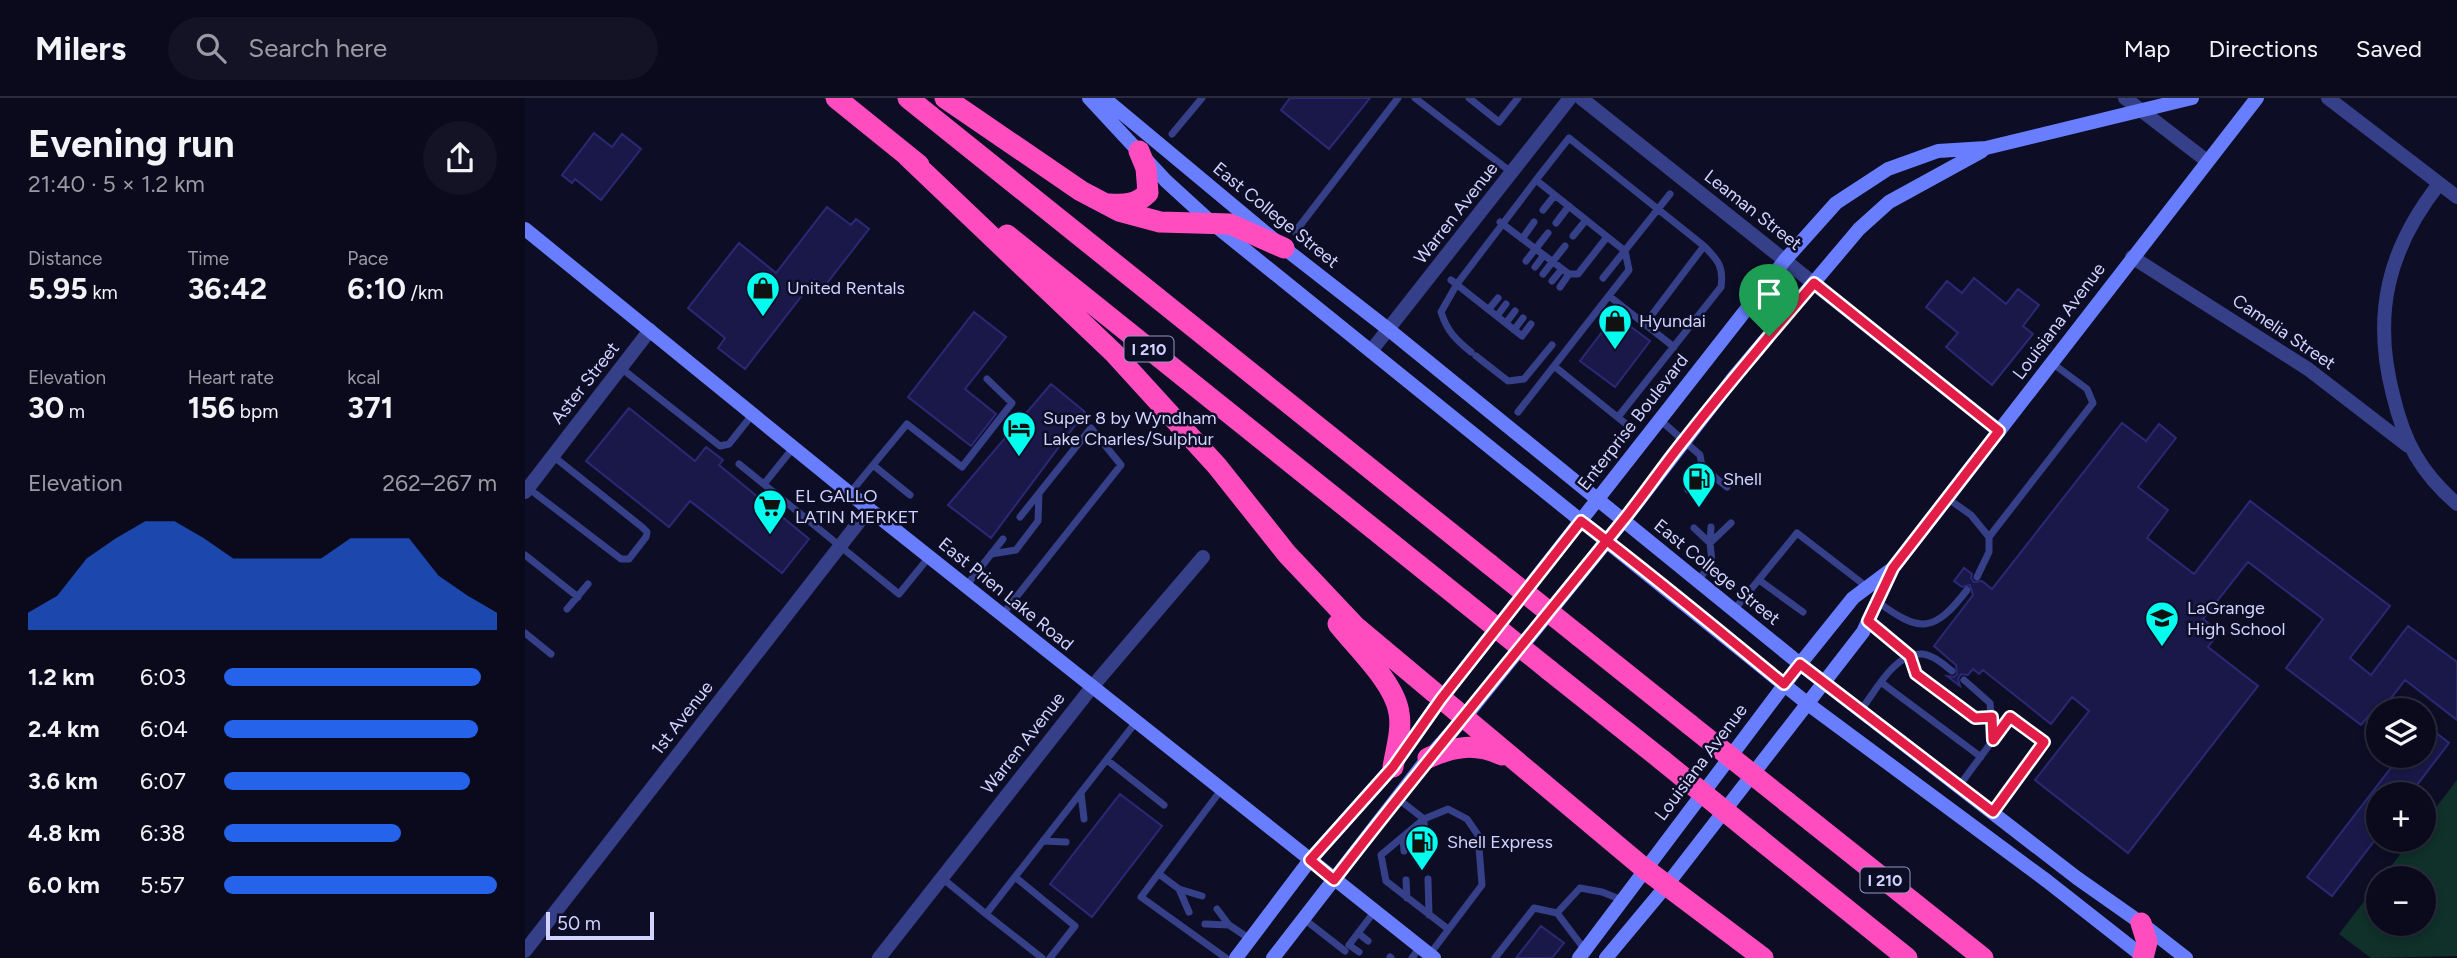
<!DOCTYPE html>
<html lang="en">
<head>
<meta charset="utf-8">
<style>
  body { margin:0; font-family:Figtree,sans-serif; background:#131325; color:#f1f3f6; height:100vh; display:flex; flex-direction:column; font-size:26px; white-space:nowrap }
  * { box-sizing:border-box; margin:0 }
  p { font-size:23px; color:#999aa3 }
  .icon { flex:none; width:38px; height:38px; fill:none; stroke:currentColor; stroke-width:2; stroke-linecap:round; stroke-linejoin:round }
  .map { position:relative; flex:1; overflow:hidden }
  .side { display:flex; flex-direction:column; background:#0a0a1c; width:525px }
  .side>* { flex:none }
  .buttons { position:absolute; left:1841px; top:600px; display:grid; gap:14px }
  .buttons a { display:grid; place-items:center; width:70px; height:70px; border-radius:50%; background:#0a0a1c; box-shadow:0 4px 10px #0003,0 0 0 2px #2a2b3b; font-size:35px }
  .scale { position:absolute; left:21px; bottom:18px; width:108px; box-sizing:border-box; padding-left:7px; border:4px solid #d2d4ff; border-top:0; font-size:19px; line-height:24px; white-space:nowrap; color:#d2d4ff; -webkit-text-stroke:5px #0d0d26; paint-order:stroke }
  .pin { position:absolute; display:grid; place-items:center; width:60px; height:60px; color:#fff; margin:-72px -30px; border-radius:50% 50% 50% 0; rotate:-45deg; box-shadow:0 0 7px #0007 }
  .pin .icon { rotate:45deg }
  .round { display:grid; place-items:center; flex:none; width:74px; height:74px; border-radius:37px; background:#131325 }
  .headline { display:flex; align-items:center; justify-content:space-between; height:119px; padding:0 28px }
  h1 { font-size:38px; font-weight:700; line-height:52px }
  .figures { display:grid; grid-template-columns:repeat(3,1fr); gap:10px; height:119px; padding:7px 28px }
  .figures div { display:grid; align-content:center }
  .figures b { font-size:30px; font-weight:700 }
  .figures small { font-size:19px; font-weight:400 }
  .figures p { font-size:19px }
  .chart { height:196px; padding:14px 28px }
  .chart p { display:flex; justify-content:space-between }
  .chart svg { width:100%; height:126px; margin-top:7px; fill:#2563eb; opacity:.7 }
  ul { padding:0 28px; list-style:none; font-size:23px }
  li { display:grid; grid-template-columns:112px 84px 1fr; align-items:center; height:52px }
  li i { height:18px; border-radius:9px; background:#2563eb }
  header { display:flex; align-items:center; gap:42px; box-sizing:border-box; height:98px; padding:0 35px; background:#0a0a1c; border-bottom:2px solid #2a2b3b }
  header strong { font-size:33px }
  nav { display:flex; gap:38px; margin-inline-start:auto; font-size:24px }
  .search { width:490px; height:63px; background:#131325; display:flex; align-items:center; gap:18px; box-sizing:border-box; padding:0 24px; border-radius:38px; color:#999aa3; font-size:26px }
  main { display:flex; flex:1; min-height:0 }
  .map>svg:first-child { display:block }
</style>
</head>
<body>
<header>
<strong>Milers</strong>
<div class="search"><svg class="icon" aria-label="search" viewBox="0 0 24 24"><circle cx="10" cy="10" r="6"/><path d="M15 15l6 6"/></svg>Search here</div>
<nav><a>Map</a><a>Directions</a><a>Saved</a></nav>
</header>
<main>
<section class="side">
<div class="headline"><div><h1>Evening run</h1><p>21:40 · 5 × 1.2 km</p></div><a class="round"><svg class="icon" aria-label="share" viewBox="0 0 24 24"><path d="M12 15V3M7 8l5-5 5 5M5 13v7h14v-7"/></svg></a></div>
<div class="figures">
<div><p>Distance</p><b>5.95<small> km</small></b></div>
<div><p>Time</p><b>36:42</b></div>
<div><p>Pace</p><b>6:10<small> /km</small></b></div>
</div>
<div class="figures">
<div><p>Elevation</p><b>30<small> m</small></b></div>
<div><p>Heart rate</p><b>156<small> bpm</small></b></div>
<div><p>kcal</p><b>371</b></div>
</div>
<div class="chart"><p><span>Elevation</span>262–267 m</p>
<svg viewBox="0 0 160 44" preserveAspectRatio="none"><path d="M0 44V38L10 32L20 19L30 12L40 6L50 6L60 12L70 19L80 19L90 19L100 19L110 12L120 12L130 12L140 25L150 32L160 38V44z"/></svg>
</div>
<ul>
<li><b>1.2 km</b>6:03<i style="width:94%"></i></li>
<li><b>2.4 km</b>6:04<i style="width:93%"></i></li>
<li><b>3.6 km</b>6:07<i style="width:90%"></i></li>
<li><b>4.8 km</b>6:38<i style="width:65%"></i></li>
<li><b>6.0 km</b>5:57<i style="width:100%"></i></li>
</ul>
</section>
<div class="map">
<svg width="1932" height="860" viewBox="0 0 1932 860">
  <rect width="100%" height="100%" fill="#0d0d26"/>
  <path fill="#10302a" d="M 1932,682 L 1932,858 L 1846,860 L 1814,836 L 1853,785 L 1853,826 L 1899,826 L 1899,780 L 1857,780 L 1886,742 L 1899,742 L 1899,725 Z"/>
  <path fill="#1a1848" stroke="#2b2975" stroke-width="2" d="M 765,0 L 845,0 L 804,51 L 756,12 Z
    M 69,35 L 87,49 L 97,36 L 116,51 L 76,102 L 50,81 L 47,85 L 37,77 Z
    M 302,109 L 326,127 L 331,121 L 344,131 L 299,189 L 289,182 L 220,271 L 193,250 L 200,240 L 163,210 L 214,145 L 251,175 Z
    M 1449,180 L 1481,206 L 1493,191 L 1514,207 L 1498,228 L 1508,236 L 1467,287 L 1421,249 L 1433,235 L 1401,209 L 1422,183 L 1437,195 Z
    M 449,214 L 481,239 L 440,291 L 471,316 L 446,348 L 383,299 Z
    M 1090,217 L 1125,243 L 1090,289 L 1055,263 Z
    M 526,286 L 560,314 L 466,440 L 423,407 Z
    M 104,310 L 170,363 L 181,349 L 198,362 L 194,367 L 284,441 L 257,475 L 165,403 L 144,429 L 61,363 Z
    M 1597,325 L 1621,343 L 1634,326 L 1651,340 L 1613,389 L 1643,412 L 1622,440 L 1669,476 L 1725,403 L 1865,508 L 1825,560 L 1846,577 L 1883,528 L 1932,564 L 1932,622 L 1880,582 L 1857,612 L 1853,612 L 1852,618 L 1847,614 L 1836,627 L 1761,570 L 1798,521 L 1723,464 L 1678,521 L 1694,534 L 1683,549 L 1733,588 L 1603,755 L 1510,682 L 1564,613 L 1547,599 L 1526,626 L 1458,572 L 1454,576 L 1448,571 L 1443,577 L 1436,576 L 1433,581 L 1435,588 L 1422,578 L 1429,579 L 1432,576 L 1431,567 L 1409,548 L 1448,497 L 1445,487 L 1437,489 L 1429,483 L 1439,470 L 1447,476 L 1446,480 L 1449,484 L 1457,483 L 1467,491 Z
    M 1899,625 L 1924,645 L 1885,696 L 1853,696 L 1853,738 L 1807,798 L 1782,779 L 1875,658 L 1899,658 Z
    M 595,696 L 637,728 L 567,819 L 525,786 Z
    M 1016,828 L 1039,845 L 1027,860 L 991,860 Z"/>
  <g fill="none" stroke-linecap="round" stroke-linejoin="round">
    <path stroke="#354088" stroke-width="7" d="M 890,0 L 986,74
      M 944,0 L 974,24 L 993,0
      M 647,36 L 677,0
      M 1011,82 L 1044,40 L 1179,148 C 1193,162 1199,169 1196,189 L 1093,319
      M 1018,112 L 1030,97
      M 975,124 L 1044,176
      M 1031,125 L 1044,108
      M 770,134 L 873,0
      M 1048,138 L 1061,122
      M 997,141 L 1009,124
      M 1001,163 L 1023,135
      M 1010,169 L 1019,157
      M 1018,176 L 1040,148
      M 1078,180 L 1145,96
      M 926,182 L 997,238 L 1006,226
      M 1027,183 L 1037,171
      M 1035,189 L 1044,176 L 1053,176 L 1082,139
      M 1084,198 L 1149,249
      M 964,211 L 973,200
      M 972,218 L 981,206
      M 981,225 L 990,213
      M 1120,226 L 1179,148
      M 989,232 L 998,220
      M 946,254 C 931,242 922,233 916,214 L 932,186 L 1011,82 L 1100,153 L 1104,172 L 1029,268
      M 951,258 L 983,283 L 999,281 L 1027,247
      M 96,270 L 195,348 L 204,346 L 227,317
      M 993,314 L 1029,268 L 1106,330
      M 1134,321 L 1175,357 L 1181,391
      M 214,366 L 374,496 L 404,459
      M 239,386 L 268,350
      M 3,390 L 96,461 L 104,461 L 121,439 L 122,434 L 117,429 L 28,358
      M 1163,392 L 1177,369 L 1202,389
      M 325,395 L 348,367
      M 385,397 L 348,367 L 382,326 L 437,369 L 487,305 L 462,281
      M 1422,400 L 1446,417 L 1464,439 L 1464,454 L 1452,479
      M 1169,430 L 1185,445 L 1206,425
      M 1464,439 L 1568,305 L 1562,291 L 1527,265
      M 466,456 L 491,452 L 513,423 L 514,396
      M 0,457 L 53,499
      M 1234,482 L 1278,514
      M 1173,483 L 1187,464 L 1185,445 L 1186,429
      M 441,488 L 478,441
      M 1353,504 C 1395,535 1409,535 1442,492
      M 42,511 L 63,486
      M 1209,512 L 1272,435 L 1342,489
      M 477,517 L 596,367 L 566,330 L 495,419
      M 1344,524 L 1385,558 L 1391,576 L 1450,619 L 1467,619
      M 0,535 L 26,556
      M 1439,582 L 1465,605 L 1468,641
      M 1357,585 L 1456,659
      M 1336,612 C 1350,594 1370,554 1397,556 C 1408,557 1418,566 1427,573
      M 582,662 L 639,707
      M 1434,688 L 1485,619 L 1519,644 L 1468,714
      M 696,692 L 616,799 L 701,860
      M 556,695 L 559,721
      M 872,700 L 899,721 L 923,711 L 942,721 L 953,737 L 957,787 L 905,856
      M 899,721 L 856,757 L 861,783 L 923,831
      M 899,721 L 900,751
      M 878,739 L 879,753
      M 518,743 L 541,744
      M 634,776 L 654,791 L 677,798
      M 490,779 L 550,828 L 525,860
      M 417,780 L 461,816 L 611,624
      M 903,781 L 904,817
      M 881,782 L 882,800
      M 654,791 L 664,814
      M 692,811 L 704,827 L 725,841
      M 461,816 L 517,860
      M 779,821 L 820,853
      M 680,826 L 704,827
      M 833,835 L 843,843
      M 1060,852 L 1032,815 L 1055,790 L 1077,794 L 1097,802
      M 834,854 L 824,847 L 849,814
      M 865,859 L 866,860
      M 887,860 L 895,849
      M 970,860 L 1009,810 L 1032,815"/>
    <path stroke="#354088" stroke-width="14" d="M 1056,0 L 1474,333
      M 1600,0 L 1682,63
      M 1803,0 L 1932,99
      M 1914,86 C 1863,151 1847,216 1868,297 C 1879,344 1896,375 1932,406
      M 1607,159 L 1783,271 L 1883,348
      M 846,253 L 1045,0
      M 0,394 L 125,232
      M 0,853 L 344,411
      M 354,860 L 567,589 L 678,459"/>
    <path stroke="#697eff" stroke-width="14" d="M 564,0 L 641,83 L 687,125 L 1283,606 L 1522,783 L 1620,860
      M 579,0 L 759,150 L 863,231 L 1275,566 L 1552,780 L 1616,825 L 1661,860
      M 0,131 L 344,411 L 909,860
      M 711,860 L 785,762 L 868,669 L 916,601 L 1260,162 L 1311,105 L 1363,71 L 1413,53 L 1461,50 L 1667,0
      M 748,860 L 903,660 L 939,620 L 1098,423 L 1209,279 L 1334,131 L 1364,104 L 1457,53
      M 1054,860 L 1275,566 L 1328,500 L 1364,473
      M 1081,860 L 1141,788 L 1338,534 L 1368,470 L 1732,0"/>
    <path stroke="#ff4dbf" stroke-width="21" d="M 311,0 L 394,67
      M 383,0 L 964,466
      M 420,0 L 556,93 L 594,113 L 635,124 L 705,126 L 759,150
      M 382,58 L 589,255 L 692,368 L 762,456 L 830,528 L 1120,771 L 1238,860
      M 585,106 C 601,107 612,106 623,95 L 621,70 L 614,53
      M 482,137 L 937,502
      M 813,526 C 831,549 870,585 874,615 C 877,632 871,651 868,669
      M 1054,538 L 1164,626
      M 1024,572 L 1137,662
      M 903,660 C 929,648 951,645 977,657
      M 1262,704 L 1458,860
      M 1233,740 L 1382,860
      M 1616,825 L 1622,844 L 1618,860"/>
    <path stroke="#ff4dbf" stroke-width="21" d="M 964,466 L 1054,538
      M 937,502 L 1024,572
      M 1164,626 L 1262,704
      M 1137,662 L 1233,740"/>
  </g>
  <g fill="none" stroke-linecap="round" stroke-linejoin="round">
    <g stroke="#fff" stroke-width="14">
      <path id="route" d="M 1244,238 C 1216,272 1187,306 1160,341 C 1138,368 1118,398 1096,425 C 1000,544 902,661 809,782 L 785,762 L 868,669 L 916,601 L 1056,423 C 1125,475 1192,531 1259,586 L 1275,566 L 1468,714 L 1519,644 L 1485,619 L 1468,642 L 1467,619 L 1450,620 L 1391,576 L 1385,558 L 1343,523 L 1368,470 L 1474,333 L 1289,185 L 1244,238"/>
    </g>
    <use href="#route" stroke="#e11d48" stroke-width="9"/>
  </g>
  <defs>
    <g id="shop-pin" transform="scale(1.75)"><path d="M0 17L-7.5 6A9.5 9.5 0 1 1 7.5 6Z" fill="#00fded" stroke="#0d0d26"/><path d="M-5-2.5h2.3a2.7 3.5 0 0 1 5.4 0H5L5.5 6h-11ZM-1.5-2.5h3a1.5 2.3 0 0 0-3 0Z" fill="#111"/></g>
    <g id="hotel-pin" transform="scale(1.75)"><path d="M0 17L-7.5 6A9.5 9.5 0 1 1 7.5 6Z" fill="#00fded" stroke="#0d0d26"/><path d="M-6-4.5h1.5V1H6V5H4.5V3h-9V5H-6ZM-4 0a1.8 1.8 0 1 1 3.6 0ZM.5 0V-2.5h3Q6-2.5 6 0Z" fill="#111"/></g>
    <g id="fuel-pin" transform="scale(1.75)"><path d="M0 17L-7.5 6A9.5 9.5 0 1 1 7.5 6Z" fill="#00fded" stroke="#0d0d26"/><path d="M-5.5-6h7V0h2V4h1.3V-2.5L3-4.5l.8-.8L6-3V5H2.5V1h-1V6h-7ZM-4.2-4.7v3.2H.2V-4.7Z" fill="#111"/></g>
    <g id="supermarket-pin" transform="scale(1.75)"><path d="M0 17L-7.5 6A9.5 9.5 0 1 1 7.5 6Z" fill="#00fded" stroke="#0d0d26"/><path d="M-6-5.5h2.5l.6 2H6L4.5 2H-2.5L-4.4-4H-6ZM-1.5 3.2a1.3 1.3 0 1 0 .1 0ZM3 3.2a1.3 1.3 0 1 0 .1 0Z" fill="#111"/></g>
    <g id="school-pin" transform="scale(1.75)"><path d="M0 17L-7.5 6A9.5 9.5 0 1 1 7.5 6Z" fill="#00fded" stroke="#0d0d26"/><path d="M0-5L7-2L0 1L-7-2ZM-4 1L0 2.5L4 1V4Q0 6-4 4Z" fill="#111"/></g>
  </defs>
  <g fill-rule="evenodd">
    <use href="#shop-pin" x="238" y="190"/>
    <use href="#shop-pin" x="1090" y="223"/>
    <use href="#hotel-pin" x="494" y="330"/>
    <use href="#fuel-pin" x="1174" y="381"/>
    <use href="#supermarket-pin" x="245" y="408"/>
    <use href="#school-pin" x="1637" y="520"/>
    <use href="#fuel-pin" x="897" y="744"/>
  </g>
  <g text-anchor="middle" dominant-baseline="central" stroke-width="5" stroke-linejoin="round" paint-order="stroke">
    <g fill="#0d0d26" stroke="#9798be" stroke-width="2">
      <rect x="599.5" y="238.5" width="49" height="25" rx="5"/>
      <rect x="1335.5" y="769.5" width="49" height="25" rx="5"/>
    </g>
    <g font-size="16" font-weight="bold" fill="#d2d4ff">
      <text x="624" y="251">I 210</text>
      <text x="1360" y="782">I 210</text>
    </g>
    <g font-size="18" fill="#d2d4ff" stroke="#0d0d26">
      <text transform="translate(1228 112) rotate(38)">Leaman Street</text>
      <text transform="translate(931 115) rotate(-52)">Warren Avenue</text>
      <text transform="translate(751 117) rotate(39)">East College Street</text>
      <text transform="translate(1534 223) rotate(-53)">Louisiana Avenue</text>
      <text transform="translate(1759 234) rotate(34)">Camelia Street</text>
      <text transform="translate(60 285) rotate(-52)">Aster Street</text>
      <text transform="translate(1108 324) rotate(-52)">Enterprise Boulevard</text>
      <text transform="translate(1192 474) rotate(39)">East College Street</text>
      <text transform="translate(481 496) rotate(39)">East Prien Lake Road</text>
      <text transform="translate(157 620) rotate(-52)">1st Avenue</text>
      <text transform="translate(498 645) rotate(-52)">Warren Avenue</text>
      <text transform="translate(1176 664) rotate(-53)">Louisiana Avenue</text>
    </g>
    <g font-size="18" fill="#d2d4ff" stroke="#0d0d26" text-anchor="start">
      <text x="262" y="190">United Rentals</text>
      <text x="1114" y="223">Hyundai</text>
      <text x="518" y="320">Super 8 by Wyndham<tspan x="518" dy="21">Lake Charles/Sulphur</tspan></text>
      <text x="1198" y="381">Shell</text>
      <text x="270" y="398">EL GALLO<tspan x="270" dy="21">LATIN MERKET</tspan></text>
      <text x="1662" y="510">LaGrange<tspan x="1662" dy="21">High School</tspan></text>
      <text x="922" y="744">Shell Express</text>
    </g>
  </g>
</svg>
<div class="buttons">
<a><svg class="icon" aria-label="layers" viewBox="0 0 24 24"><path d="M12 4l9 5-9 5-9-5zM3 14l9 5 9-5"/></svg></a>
<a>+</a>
<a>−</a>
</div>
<div class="scale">50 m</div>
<div class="pin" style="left:1244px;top:238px;background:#1e9e55"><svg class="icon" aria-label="arrive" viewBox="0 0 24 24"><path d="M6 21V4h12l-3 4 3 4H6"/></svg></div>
</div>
</main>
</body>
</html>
